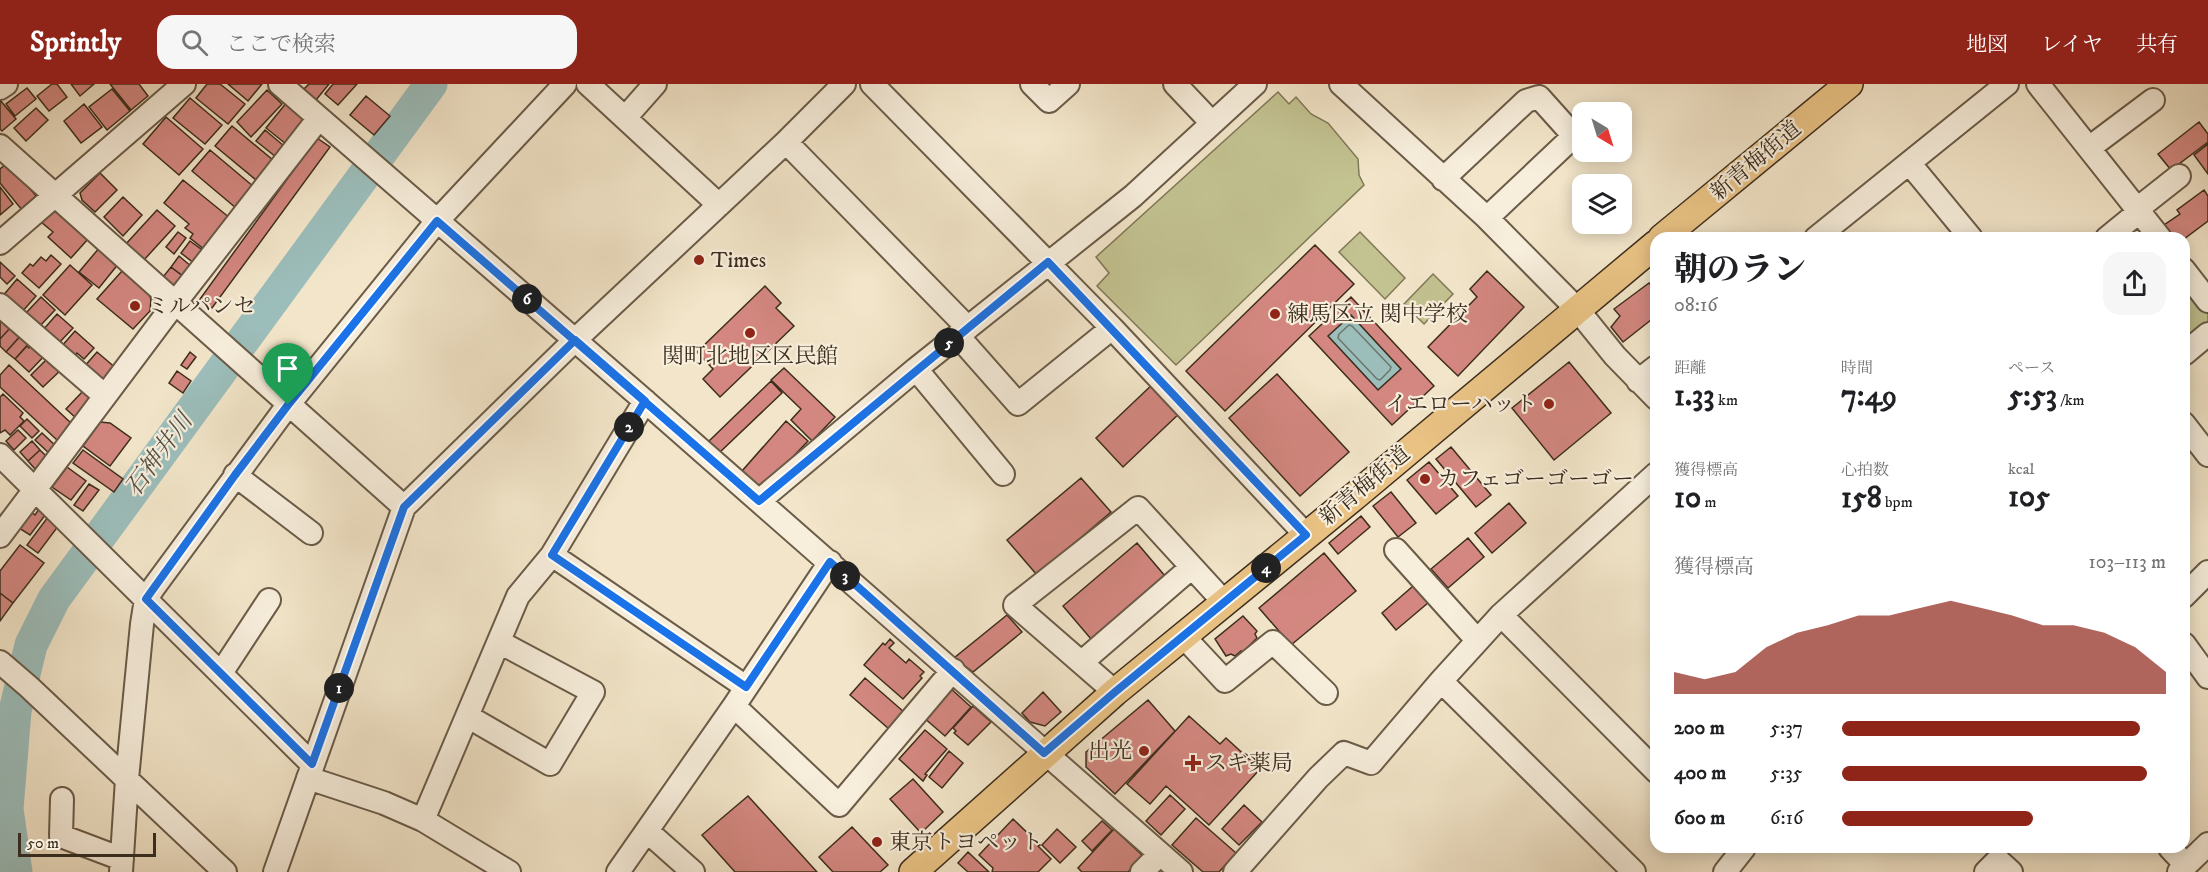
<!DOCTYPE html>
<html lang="ja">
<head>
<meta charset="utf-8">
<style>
  body { margin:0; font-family:"IM FELL DW Pica","Noto Serif JP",serif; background:#f6f6f6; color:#202124; height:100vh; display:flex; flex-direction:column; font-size:22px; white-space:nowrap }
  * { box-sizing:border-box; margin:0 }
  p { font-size:20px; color:#757577 }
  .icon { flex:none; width:33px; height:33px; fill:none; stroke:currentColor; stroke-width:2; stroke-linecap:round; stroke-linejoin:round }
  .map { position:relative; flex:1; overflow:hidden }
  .details { position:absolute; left:1650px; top:148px; width:540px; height:621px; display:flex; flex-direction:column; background:#fff; border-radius:18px; box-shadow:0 3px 15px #0003 }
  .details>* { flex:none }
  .needle { width:39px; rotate:142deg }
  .fabs { position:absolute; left:1572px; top:18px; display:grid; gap:12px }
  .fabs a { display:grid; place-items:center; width:60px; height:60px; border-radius:12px; background:#fff; box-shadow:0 3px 15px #0003; font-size:30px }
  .scale { position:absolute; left:18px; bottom:15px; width:138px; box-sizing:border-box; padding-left:6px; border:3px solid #3d2d1d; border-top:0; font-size:16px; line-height:21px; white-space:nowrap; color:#3d2d1d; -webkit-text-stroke:4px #f7eedc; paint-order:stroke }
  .pin { position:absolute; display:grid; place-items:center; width:51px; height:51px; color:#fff; margin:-62px -26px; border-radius:50% 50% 50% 0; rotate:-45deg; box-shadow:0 0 6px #0007 }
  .pin .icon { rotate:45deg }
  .km { position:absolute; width:30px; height:30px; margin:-15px; border-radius:50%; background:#222; color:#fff; font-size:16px; line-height:30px; text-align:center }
  .round { display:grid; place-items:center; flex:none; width:63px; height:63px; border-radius:18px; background:#f6f6f6 }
  .summary { display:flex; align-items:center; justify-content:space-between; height:102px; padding:0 24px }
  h1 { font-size:33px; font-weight:800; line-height:45px }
  .figures { display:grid; grid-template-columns:repeat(3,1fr); gap:9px; height:102px; padding:6px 24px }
  .figures div { display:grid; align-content:center }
  .figures b { font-size:30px; font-weight:800 }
  .figures small { font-size:16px; font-weight:400 }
  .figures p { font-size:16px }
  .chart { height:168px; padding:12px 24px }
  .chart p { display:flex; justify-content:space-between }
  .chart svg { width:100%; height:108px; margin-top:6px; fill:#8f2418; opacity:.7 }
  ul { padding:0 24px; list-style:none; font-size:20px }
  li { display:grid; grid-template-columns:96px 72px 1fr; align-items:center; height:45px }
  li i { height:15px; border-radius:8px; background:#8f2418 }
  header { display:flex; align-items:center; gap:36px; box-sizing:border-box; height:84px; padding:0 30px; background:#8f2418; color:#fff }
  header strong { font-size:28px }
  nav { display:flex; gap:33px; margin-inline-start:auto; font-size:21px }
  .search { width:420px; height:54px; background:#f6f6f6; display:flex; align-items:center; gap:15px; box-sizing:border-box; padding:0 21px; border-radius:18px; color:#757577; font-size:22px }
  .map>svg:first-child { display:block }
</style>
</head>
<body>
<header>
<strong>Sprintly</strong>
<div class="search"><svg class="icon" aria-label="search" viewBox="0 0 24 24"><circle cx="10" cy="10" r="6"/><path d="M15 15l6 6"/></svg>ここで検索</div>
<nav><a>地図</a><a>レイヤ</a><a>共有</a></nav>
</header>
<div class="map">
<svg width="2208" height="788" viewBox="0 0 2208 788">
  <rect width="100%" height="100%" fill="#f2e5c9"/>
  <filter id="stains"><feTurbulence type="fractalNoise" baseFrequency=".00333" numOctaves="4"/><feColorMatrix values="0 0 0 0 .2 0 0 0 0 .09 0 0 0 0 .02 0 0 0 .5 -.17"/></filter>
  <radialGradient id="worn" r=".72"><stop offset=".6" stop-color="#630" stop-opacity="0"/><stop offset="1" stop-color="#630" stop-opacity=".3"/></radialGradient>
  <path fill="#c3c291" stroke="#807857" stroke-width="1.5" d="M 1278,8 L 1289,20 L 1296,13 L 1311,30 L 1328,39 L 1358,75 L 1359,91 L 1364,101 L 1176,281 L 1097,202 L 1109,189 L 1096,173 Z
    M 1360,148 L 1405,194 L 1385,215 L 1339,168 Z
    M 1433,190 L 1453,210 L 1424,240 L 1404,220 Z
    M 2184,196 L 2208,227 L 2208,241 L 2184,260 Z"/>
  <path fill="#9cbebb" stroke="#76847c" stroke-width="1.5" d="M 1351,231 L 1401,285 L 1378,306 L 1328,252 Z"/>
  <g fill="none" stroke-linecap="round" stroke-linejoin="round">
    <path stroke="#6c766c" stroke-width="1.5" d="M 1349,241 L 1352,242 L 1391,283 L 1390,286 L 1380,296 L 1377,295 L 1338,254 L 1339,250 Z"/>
    <path stroke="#9cbebb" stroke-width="33" d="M 16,788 L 7,725 L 15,627 L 31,561 L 54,515 L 431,0"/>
  </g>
  <path fill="#d38780" stroke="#3d2d1d" stroke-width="1.5" fill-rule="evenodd" d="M 52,0 L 57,0 L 67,13 L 49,27 L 37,12 Z
    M 71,0 L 94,0 L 80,12 Z
    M 110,0 L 139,0 L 148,12 L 131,26 Z
    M 207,0 L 220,0 L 245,20 L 228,40 L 196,14 Z
    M 228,0 L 262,0 L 248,17 Z
    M 309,0 L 329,0 L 316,16 L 304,5 Z
    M 333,0 L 357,0 L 338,21 L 325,10 Z
    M 27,4 L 36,15 L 15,32 L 6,20 Z
    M 112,5 L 130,27 L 107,46 L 89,23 Z
    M 267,6 L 282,20 L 251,53 L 237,38 Z
    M 366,12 L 390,32 L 374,51 L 350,31 Z
    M 190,14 L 222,41 L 205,60 L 173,34 Z
    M 0,16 L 16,35 L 2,47 L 0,45 Z
    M 287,18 L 302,31 L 304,38 L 286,60 L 266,44 Z
    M 84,20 L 102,43 L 81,59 L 64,37 Z
    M 36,24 L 48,36 L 26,57 L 14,44 Z
    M 166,33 L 203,65 L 179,91 L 143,60 Z
    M 2199,38 L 2208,50 L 2208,58 L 2171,86 L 2158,70 Z
    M 232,42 L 273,76 L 256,96 L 215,62 Z
    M 265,46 L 284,62 L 276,73 L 256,57 Z
    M 317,54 L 330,63 L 212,224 L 200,215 Z
    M 2208,60 L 2208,90 L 2194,71 Z
    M 210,66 L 254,103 L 236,124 L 192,87 Z
    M 6,80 L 13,89 L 15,87 L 37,113 L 22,126 L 0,99 L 0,85 Z
    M 100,89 L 117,106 L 95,128 L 82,116 L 80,109 Z
    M 183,96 L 230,134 L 205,166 L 190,154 L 193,150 L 185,144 L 189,140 L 164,119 Z
    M 0,103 L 13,120 L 0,131 Z
    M 2204,106 L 2208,112 L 2208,137 L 2184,155 L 2174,154 L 2164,141 L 2180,130 L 2177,126 Z
    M 123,113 L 142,131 L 123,152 L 104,133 Z
    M 63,126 L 88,155 L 71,174 L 48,153 L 53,148 L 41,138 L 53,127 Z
    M 157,126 L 175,142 L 143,177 L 125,161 Z
    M 178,148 L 186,154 L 174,170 L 166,163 Z
    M 190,157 L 205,168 L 195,180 L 181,169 Z
    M 1315,161 L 1354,200 L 1225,327 L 1186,287 Z
    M 100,163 L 119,179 L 99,204 L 79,188 Z
    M 51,171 L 61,180 L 39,204 L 22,189 L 30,180 L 33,182 L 41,173 L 46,177 Z
    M 179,172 L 192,183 L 184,193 L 171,183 Z
    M 0,178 L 15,192 L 7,200 L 0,193 Z
    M 70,181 L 92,201 L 65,231 L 43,211 Z
    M 171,183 L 184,193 L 176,203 L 163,193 Z
    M 122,187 L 149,211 L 151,215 L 150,227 L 133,245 L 97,215 Z
    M 1487,187 L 1524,223 L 1458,292 L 1428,263 L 1477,213 L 1470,205 Z
    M 17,195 L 36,212 L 21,229 L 2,213 Z
    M 1649,199 L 1656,208 L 1656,232 L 1623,258 L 1611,243 L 1620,232 L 1614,225 Z
    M 765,202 L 781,219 L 776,224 L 794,242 L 720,313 L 703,295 L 713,285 L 697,268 Z
    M 41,213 L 55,226 L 39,243 L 25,230 Z
    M 1351,213 L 1434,302 L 1392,341 L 1309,252 ZM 1351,231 L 1401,285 L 1378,306 L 1328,252 Z
    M 57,230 L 73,244 L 58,260 L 43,246 Z
    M 0,235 L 11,243 L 0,255 Z
    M 11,243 L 21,251 L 6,268 L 0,262 L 0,255 Z
    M 75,247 L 94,264 L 84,275 L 77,269 L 73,274 L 61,263 Z
    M 23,249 L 31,257 L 15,275 L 6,268 Z
    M 33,259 L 46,270 L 29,288 L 15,275 L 27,262 L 29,264 Z
    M 97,268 L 117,285 L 103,301 L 83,284 Z
    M 190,268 L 196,273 L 187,285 L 181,281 Z
    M 51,271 L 63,284 L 43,303 L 31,291 Z
    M 1569,278 L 1611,329 L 1554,376 L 1512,324 Z
    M 9,281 L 72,340 L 57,356 L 0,303 L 0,291 Z
    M 784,284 L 835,333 L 812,357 L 791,336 L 801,325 L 771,296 Z
    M 177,287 L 191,297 L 183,309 L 169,299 Z
    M 1277,290 L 1349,368 L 1300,412 L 1229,334 Z
    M 771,297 L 782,309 L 719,369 L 708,358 Z
    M 1156,297 L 1184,325 L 1123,383 L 1096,354 Z
    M 83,307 L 93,317 L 76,334 L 66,325 Z
    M 3,310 L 23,329 L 20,333 L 24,337 L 10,351 L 5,346 L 0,349 L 0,313 Z
    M 27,335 L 39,347 L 32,354 L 20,342 Z
    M 786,337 L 808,357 L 764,403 L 759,402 L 742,387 Z
    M 100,338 L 110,339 L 131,354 L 110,382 L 83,362 Z
    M 18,346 L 26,354 L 14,366 L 6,357 Z
    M 42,349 L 58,364 L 51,371 L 35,356 Z
    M 32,357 L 40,366 L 28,377 L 20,368 Z
    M 1451,363 L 1491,411 L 1476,423 L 1436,375 Z
    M 40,366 L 48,374 L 35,385 L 28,377 Z
    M 83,366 L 123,395 L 114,408 L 73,379 Z
    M 1429,378 L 1458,412 L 1436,430 L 1407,396 Z
    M 67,383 L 86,397 L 71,416 L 52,403 Z
    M 1081,394 L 1111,428 L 1037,491 L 1007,456 Z
    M 89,400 L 99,406 L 83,427 L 74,421 Z
    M 1391,408 L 1416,439 L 1398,453 L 1373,422 Z
    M 1509,419 L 1526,439 L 1492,469 L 1475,449 Z
    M 39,425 L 46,430 L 30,451 L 19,444 L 31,428 L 35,431 Z
    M 1361,432 L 1370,443 L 1338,470 L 1329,459 Z
    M 48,433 L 59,441 L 38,469 L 27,461 Z
    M 1468,454 L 1484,473 L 1448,504 L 1431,485 Z
    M 1137,459 L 1165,492 L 1091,555 L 1063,522 Z
    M 20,461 L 44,479 L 13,519 L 0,509 L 0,487 Z
    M 1324,469 L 1356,507 L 1291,561 L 1259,524 Z
    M 1420,496 L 1435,513 L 1396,546 L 1382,529 Z
    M 0,509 L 13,519 L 0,537 Z
    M 1007,531 L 1022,548 L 973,588 L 954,574 Z
    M 1243,532 L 1257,547 L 1255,550 L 1257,554 L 1242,569 L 1241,567 L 1235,572 L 1231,570 L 1226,572 L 1215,555 Z
    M 890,555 L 894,559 L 889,564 L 906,579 L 909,575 L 924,588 L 920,592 L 922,594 L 903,615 L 864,581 L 883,559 L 885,561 Z
    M 865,594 L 904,628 L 889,645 L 850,611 Z
    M 949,603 L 971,623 L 945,652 L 923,633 Z
    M 1043,608 L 1061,628 L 1045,642 L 1030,638 L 1022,629 Z
    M 1148,616 L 1175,647 L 1115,710 L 1086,683 L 1086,668 Z
    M 973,622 L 991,638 L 968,661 L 954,649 L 956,647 L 953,644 Z
    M 1189,632 L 1220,660 L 1226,654 L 1260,685 L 1209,741 L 1166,702 L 1150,720 L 1127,700 Z
    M 925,646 L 947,665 L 925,690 L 927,691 L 923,697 L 899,675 Z
    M 949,667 L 963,679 L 942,704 L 929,693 Z
    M 913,695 L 943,728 L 921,749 L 890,715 Z
    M 1170,711 L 1185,725 L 1161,751 L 1146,737 Z
    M 748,712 L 817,788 L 735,788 L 702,751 Z
    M 1244,721 L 1262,738 L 1239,761 L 1222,745 Z
    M 1196,734 L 1236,769 L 1219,788 L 1203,788 L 1172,761 Z
    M 1013,735 L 1040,761 L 1038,762 L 1051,775 L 1038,788 L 992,788 L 993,784 L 979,771 Z
    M 1102,737 L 1112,746 L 1092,767 L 1082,757 Z
    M 852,743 L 888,781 L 880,788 L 833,788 L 819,773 Z
    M 1057,745 L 1076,763 L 1060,779 L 1042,761 Z
    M 1114,745 L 1143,772 L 1128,788 L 1082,788 L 1078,784 Z
    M 968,768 L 989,788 L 968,788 L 958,779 Z"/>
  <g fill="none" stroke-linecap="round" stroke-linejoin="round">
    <g stroke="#6a5b48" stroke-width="26">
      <path id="minor" d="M 280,0 L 645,317 L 1181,788
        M 588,0 L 719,121
        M 872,0 L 1112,244 L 1306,451
        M 1032,0 L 1049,17 L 1068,0
        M 1175,0 L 1212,39
        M 1341,0 L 1487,134 L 1577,225 L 1615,272 L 1656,314
        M 2038,0 L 2160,154
        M 0,4 L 6,0
        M 625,34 L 655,0
        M 786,58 L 968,244
        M 0,62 L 404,423
        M 2089,64 L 2153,16
        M 1910,80 L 1971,154
        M 1443,95 L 1526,17 L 1539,13 L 1574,52 L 1487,134
        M 1816,154 L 2007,0
        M 2107,154 L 2134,132 L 2141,122 L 2179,92
        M 0,159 L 184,0
        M 2184,186 L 2208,217
        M 0,221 L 105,312
        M 958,252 L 1018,320 L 1112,244
        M 2184,270 L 2208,250
        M 916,285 L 1003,390
        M 1638,297 L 1656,283
        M 2184,340 L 2208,371
        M 0,371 L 312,680
        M 235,391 L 311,449
        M 759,417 L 916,285 L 1133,112 L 1255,0
        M 0,452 L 175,219 L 319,34
        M 1396,466 L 1477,556
        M 552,471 L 746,603
        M 2184,512 L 2208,488
        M 1501,531 L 1656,687
        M 1183,552 L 1225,597 L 1273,558 L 1326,609
        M 2184,560 L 2208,593
        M 0,578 L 29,603 L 225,788
        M 1082,578 L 1192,483
        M 221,589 L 269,516
        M 1441,597 L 1634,788
        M 1115,608 L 1015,521 L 1138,424 L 1224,518
        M 734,622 L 839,721 L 953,586
        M 467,632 L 550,680 L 593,608 L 499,558
        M 308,694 L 384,719 L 423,736 L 509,788
        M 62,715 L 61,752 L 122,775
        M 423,736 L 518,512 L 552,471 L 645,317
        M 647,747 L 693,788
        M 2170,764 L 2186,781
        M 121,788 L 127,695 L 142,540 L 146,515 L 154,503 L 288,321 L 437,137 L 565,0
        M 275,788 L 404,423 L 575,256 L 786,58 L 844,0
        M 618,788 L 734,622 L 830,478
        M 1142,788 L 1160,770
        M 1235,788 L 1318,694 L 1344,669 L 1371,679 L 1441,597 L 1501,531 L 1656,390
        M 1725,788 L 1744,764
        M 1986,788 L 1998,776 L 2011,788
        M 2179,788 L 2208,760"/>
    </g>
    <g stroke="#3d2d1d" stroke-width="30">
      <path id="major" d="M 1662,154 L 1849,0
        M 913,788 L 1115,608 L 1356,411 L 1656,160"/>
    </g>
    <use href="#minor" stroke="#f7eedc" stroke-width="22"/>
    <use href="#major" stroke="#e9c284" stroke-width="27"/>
  </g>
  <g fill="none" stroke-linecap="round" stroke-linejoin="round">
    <g stroke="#fff" stroke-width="12">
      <path id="route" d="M 288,321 L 235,391 L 146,515 L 312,680 L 404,423 L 575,256 L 645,317 L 552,471 L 746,603 L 830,478 L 1044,669 L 1115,608 L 1306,451 L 1048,178 L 759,417 L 437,137 L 288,321"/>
    </g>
    <use href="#route" stroke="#1a73e8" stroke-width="8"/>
  </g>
  <g fill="#8f2418" stroke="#f7eedc" stroke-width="2">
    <circle cx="699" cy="176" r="6"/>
    <circle cx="135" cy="222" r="6"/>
    <circle cx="1275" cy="230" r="6"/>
    <circle cx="750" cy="249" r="6"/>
    <circle cx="1549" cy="320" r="6"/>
    <circle cx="1425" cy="395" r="6"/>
    <circle cx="1144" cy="667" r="6"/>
    <path d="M1190 670h6v6h6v6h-6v6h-6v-6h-6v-6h6z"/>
    <circle cx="877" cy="758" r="6"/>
  </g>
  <g text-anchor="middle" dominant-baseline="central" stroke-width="4.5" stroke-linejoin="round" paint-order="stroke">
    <g font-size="22" fill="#3d2d1d" stroke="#f7eedc">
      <text transform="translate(1756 77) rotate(-40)">新青梅街道</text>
      <text transform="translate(1365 402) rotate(-40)">新青梅街道</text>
    </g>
    <g font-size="22" fill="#3d2d1d" stroke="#f7eedc" text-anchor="start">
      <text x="711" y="176">Times</text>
      <text x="147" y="222">ミルパンセ</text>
      <text x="1287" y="230">練馬区立 関中学校</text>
      <text x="750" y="272" text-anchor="middle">関町北地区区民館</text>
      <text x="1537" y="320" text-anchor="end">イエローハット</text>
      <text x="1437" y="395">カフェゴーゴーゴー</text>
      <text x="1132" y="667" text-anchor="end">出光</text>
      <text x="1205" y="679">スギ薬局</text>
      <text x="889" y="758">東京トヨペット</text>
    </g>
    <g font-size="24" font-style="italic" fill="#555144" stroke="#f7eedc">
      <text transform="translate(159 371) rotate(-54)">石神井川</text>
    </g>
  </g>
  <rect width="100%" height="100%" filter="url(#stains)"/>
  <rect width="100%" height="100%" fill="url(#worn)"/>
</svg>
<div class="fabs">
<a><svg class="needle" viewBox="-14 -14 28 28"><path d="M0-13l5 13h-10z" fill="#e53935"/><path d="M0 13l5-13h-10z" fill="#757577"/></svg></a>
<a><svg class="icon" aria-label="layers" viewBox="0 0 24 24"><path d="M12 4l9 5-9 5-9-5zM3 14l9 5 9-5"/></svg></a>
</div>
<div class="scale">50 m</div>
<div class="pin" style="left:288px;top:321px;background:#1e9e55"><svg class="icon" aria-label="arrive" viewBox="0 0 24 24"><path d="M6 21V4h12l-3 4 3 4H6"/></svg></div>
<b class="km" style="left:339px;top:604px">1</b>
<b class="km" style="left:629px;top:343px">2</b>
<b class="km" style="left:845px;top:492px">3</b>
<b class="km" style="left:1266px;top:484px">4</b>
<b class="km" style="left:949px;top:259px">5</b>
<b class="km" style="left:527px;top:215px">6</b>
<section class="details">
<div class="summary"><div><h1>朝のラン</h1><p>08:16</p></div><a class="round"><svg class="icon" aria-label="share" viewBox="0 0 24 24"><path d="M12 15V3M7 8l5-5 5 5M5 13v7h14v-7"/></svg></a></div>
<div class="figures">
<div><p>距離</p><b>1.33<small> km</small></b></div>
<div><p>時間</p><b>7:49</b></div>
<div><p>ペース</p><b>5:53<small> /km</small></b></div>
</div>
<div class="figures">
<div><p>獲得標高</p><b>10<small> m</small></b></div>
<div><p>心拍数</p><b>158<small> bpm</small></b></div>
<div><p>kcal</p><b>105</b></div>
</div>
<div class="chart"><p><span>獲得標高</span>103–113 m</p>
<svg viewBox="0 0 160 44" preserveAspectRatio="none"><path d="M0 44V35L10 38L20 35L30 25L40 19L50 16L60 12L70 12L80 9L90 6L100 9L110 12L120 16L130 16L140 19L150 25L160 35V44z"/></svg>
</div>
<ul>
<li><b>200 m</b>5:37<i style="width:92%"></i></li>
<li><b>400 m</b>5:35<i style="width:94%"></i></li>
<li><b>600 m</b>6:16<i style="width:59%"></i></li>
</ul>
</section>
</div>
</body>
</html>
